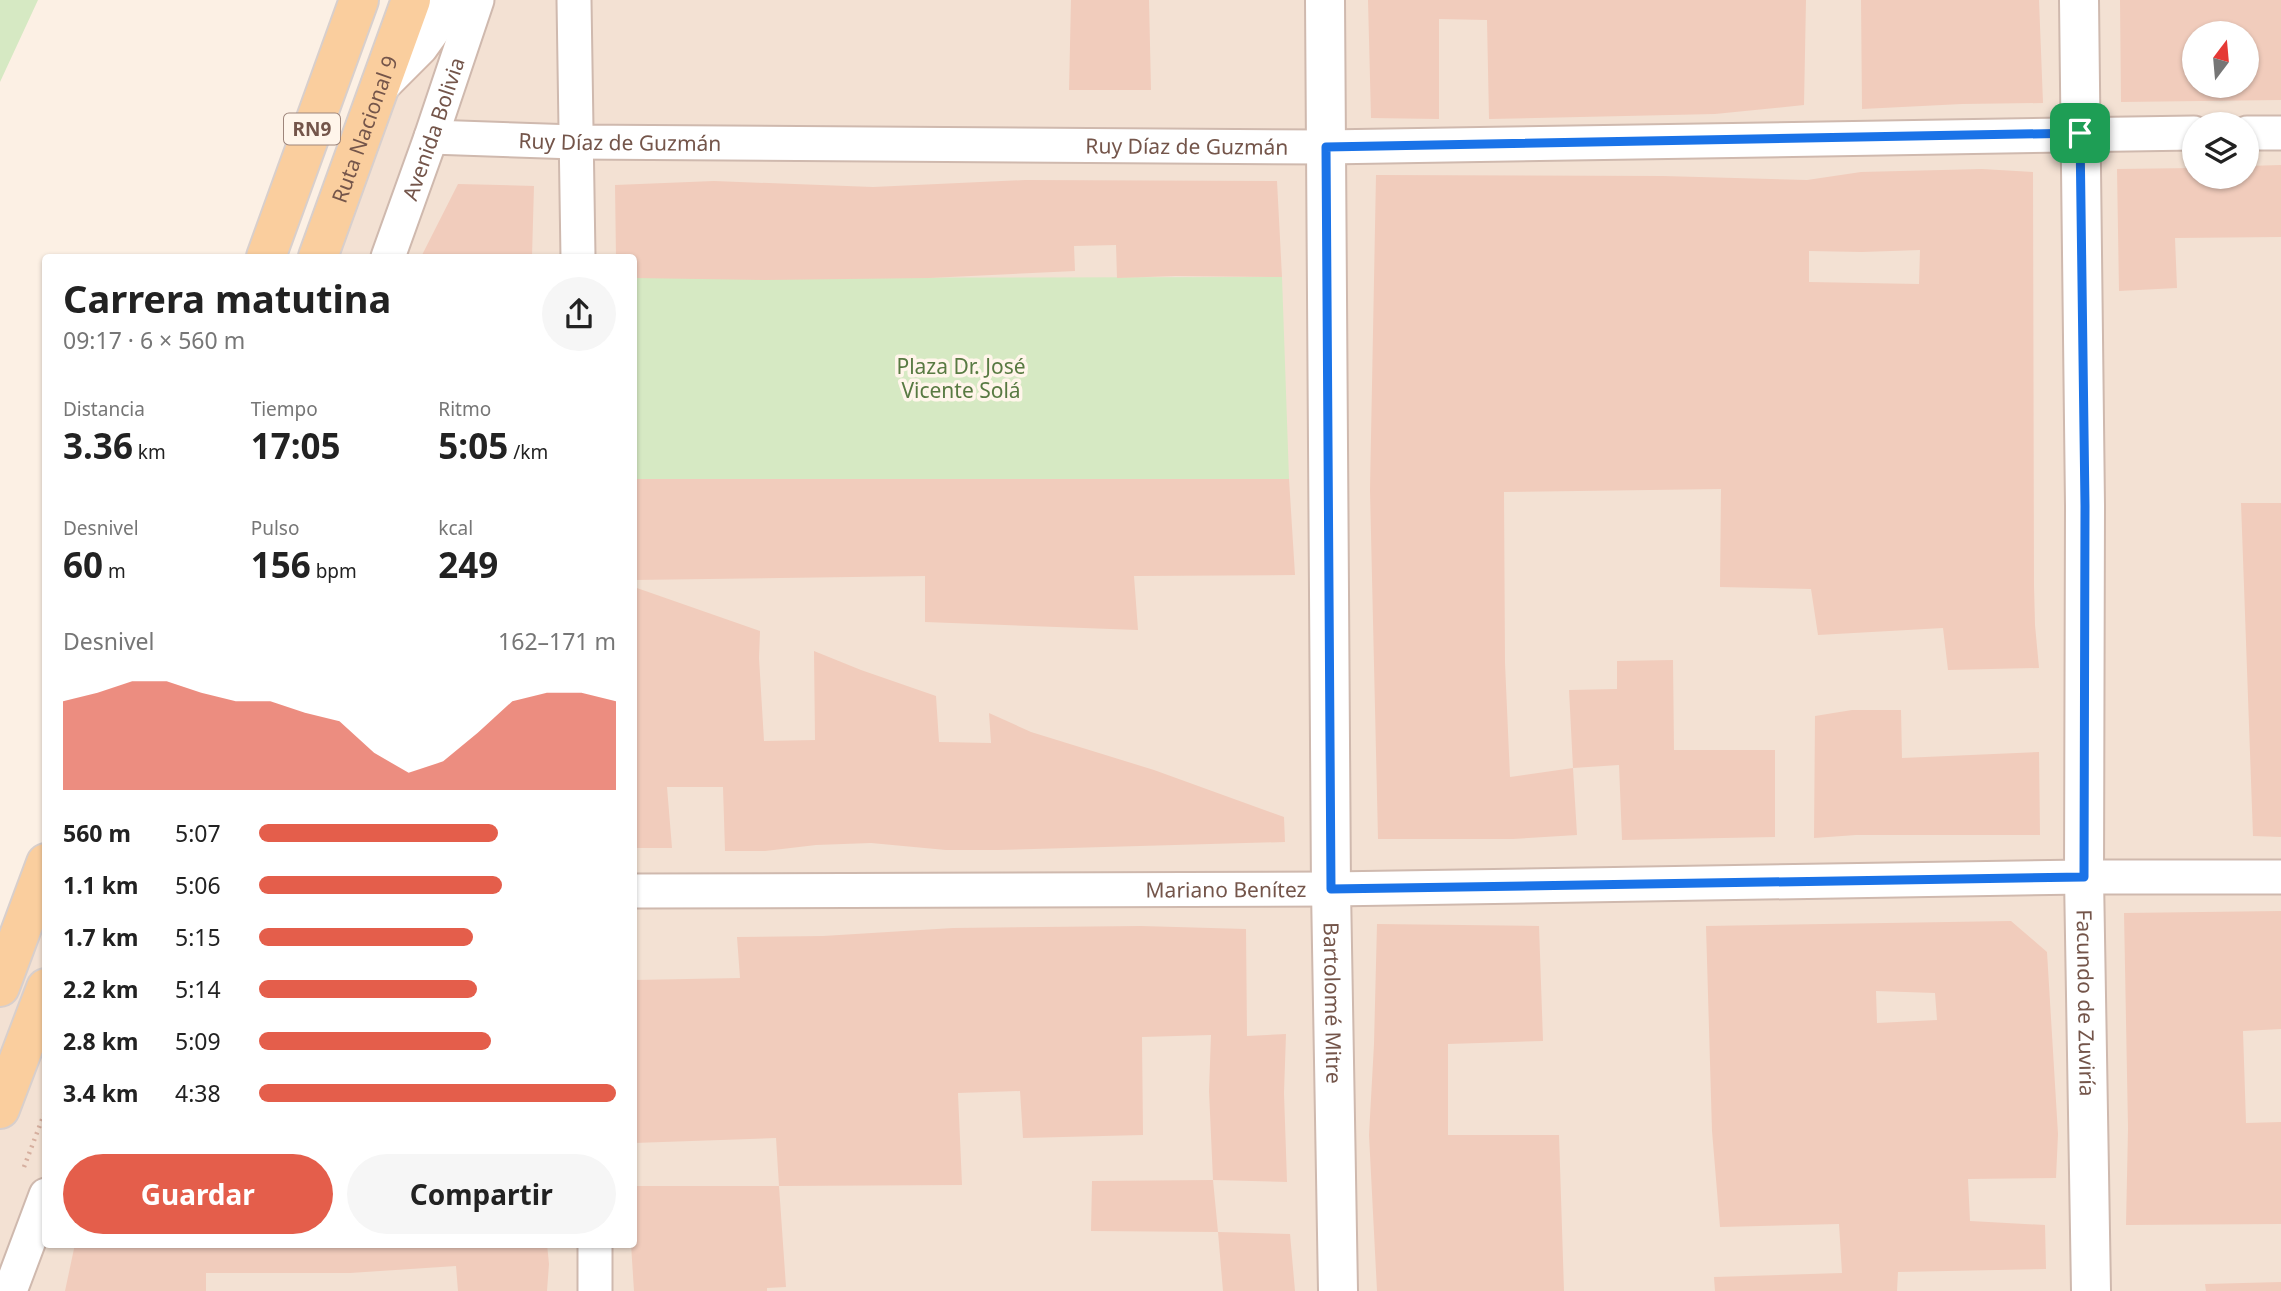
<!DOCTYPE html>
<html lang="es">
<head>
<meta charset="utf-8">
<style>
  body { margin:0; font-family:"Noto Sans",sans-serif; background:#f6f6f6; color:#222; height:100vh; display:flex; flex-direction:column; font-size:26px; white-space:nowrap }
  * { box-sizing:border-box; margin:0 }
  p { font-size:23px; color:#767676 }
  .icon { flex:none; width:38px; height:38px; fill:none; stroke:currentColor; stroke-width:2; stroke-linecap:round; stroke-linejoin:round }
  .map { position:relative; flex:1; overflow:hidden }
  .sheet { position:absolute; left:42px; top:254px; width:595px; height:994px; display:flex; flex-direction:column; background:#fff; border-radius:7px; box-shadow:0 2px 5px #0004 }
  .sheet>* { flex:none }
  .needle { width:46px; rotate:16deg }
  .tools { position:absolute; left:2182px; top:21px; display:grid; gap:14px }
  .tools a { display:grid; place-items:center; width:77px; height:77px; border-radius:50%; background:#fff; box-shadow:0 2px 5px #0004; font-size:35px }
  .pin { position:absolute; display:grid; place-items:center; width:60px; height:60px; color:#fff; margin:-30px; border-radius:14px; box-shadow:0 4px 10px #0006 }
  .round { display:grid; place-items:center; flex:none; width:74px; height:74px; border-radius:37px; background:#f6f6f6 }
  .summary { display:flex; align-items:center; justify-content:space-between; height:119px; padding:0 21px }
  h1 { font-size:38px; font-weight:700; line-height:52px }
  .metrics { display:grid; grid-template-columns:repeat(3,1fr); gap:10px; height:119px; padding:7px 21px }
  .metrics div { display:grid; align-content:center }
  .metrics b { font-size:35px; font-weight:700 }
  .metrics small { font-size:19px; font-weight:400 }
  .metrics p { font-size:19px }
  .chart { height:196px; padding:14px 21px }
  .chart p { display:flex; justify-content:space-between }
  .chart svg { width:100%; height:126px; margin-top:7px; fill:#e45e4b; opacity:.7 }
  .action { display:flex; gap:14px; margin-top:auto; padding:14px 21px }
  .action a { flex:1; height:80px; border-radius:42px; background:#e45e4b; color:#fff; font-size:28px; font-weight:700; line-height:80px; text-align:center }
  .action a+a { background:#f6f6f6; color:#222 }
  ul { padding:0 21px; list-style:none; font-size:23px }
  li { display:grid; grid-template-columns:112px 84px 1fr; align-items:center; height:52px }
  li i { height:18px; border-radius:9px; background:#e45e4b }
  .map>svg:first-child { display:block }
</style>
</head>
<body>
<div class="map">
<svg width="2281" height="1291" viewBox="0 0 2281 1291">
  <rect width="100%" height="100%" fill="#fcf0e4"/>
  <path fill="#f3e1d3" fill-rule="evenodd" d="M 412,0 L 2281,0 L 2281,1291 L 0,1291 L 0,988 L 45,878 L 46,1244 L 634,1244 L 634,257 L 304,257 ZM 2194,33 L 2247,33 L 2247,86 L 2194,86 ZM 2194,124 L 2247,124 L 2247,177 L 2194,177 Z"/>
  <path fill="#d6e9c3" d="M 0,0 L 38,0 L 0,82 Z
    M 1282,277 L 1289,479 L 634,479 L 634,278 Z"/>
  <path fill="#f1ccbc" fill-rule="evenodd" d="M 1071,0 L 1149,0 L 1151,90 L 1069,90 Z
    M 1368,0 L 1806,0 L 1804,105 L 1715,114 L 1489,119 L 1487,20 L 1439,19 L 1439,119 L 1371,118 Z
    M 1861,0 L 2039,0 L 2043,103 L 1962,104 L 1862,109 Z
    M 2120,0 L 2281,0 L 2281,100 L 2121,102 ZM 2194,33 L 2247,33 L 2247,86 L 2194,86 Z
    M 2281,165 L 2281,237 L 2175,238 L 2177,288 L 2119,291 L 2117,169 L 2194,168 L 2194,177 L 2247,177 L 2247,166 Z
    M 1982,169 L 2033,172 L 2034,586 L 2035,625 L 2039,668 L 1948,670 L 1943,628 L 1818,635 L 1811,589 L 1720,587 L 1721,489 L 1504,492 L 1505,663 L 1510,777 L 1573,768 L 1577,835 L 1513,839 L 1378,839 L 1370,490 L 1376,175 L 1663,176 L 1807,180 L 1861,172 ZM 1920,250 L 1919,284 L 1809,282 L 1809,251 L 1862,252 Z
    M 1025,180 L 1277,181 L 1282,277 L 1176,276 L 1117,278 L 1116,245 L 1074,246 L 1075,271 L 929,278 L 765,280 L 634,278 L 634,257 L 616,257 L 615,185 L 714,181 L 873,187 Z
    M 458,184 L 534,186 L 532,257 L 421,257 Z
    M 634,479 L 1289,479 L 1295,575 L 1134,576 L 1138,630 L 925,622 L 925,576 L 634,580 Z
    M 2241,503 L 2281,503 L 2281,837 L 2253,836 Z
    M 634,587 L 760,631 L 759,658 L 764,741 L 815,740 L 814,651 L 861,670 L 936,696 L 939,742 L 991,743 L 989,713 L 1031,732 L 1154,770 L 1284,817 L 1285,842 L 997,850 L 946,850 L 871,843 L 816,845 L 765,851 L 725,851 L 723,787 L 667,787 L 672,848 L 634,848 Z
    M 1673,660 L 1674,750 L 1775,750 L 1775,837 L 1622,840 L 1619,765 L 1573,768 L 1569,690 L 1617,689 L 1617,661 Z
    M 1852,710 L 1901,710 L 1902,758 L 2039,752 L 2040,835 L 1856,835 L 1814,838 L 1815,716 Z
    M 2281,911 L 2281,1029 L 2243,1031 L 2246,1123 L 2281,1122 L 2281,1224 L 2126,1225 L 2128,1128 L 2124,913 Z
    M 2011,921 L 2047,952 L 2058,1134 L 2056,1178 L 1968,1179 L 1970,1221 L 2045,1225 L 2046,1269 L 1898,1272 L 1897,1291 L 1715,1291 L 1714,1277 L 1842,1273 L 1839,1224 L 1720,1227 L 1712,1131 L 1706,926 ZM 1876,991 L 1935,993 L 1937,1020 L 1877,1023 Z
    M 1377,924 L 1539,926 L 1543,1041 L 1448,1044 L 1448,1135 L 1559,1135 L 1564,1291 L 1377,1291 L 1369,1135 L 1374,1044 Z
    M 1141,926 L 1246,929 L 1247,1036 L 1286,1034 L 1284,1093 L 1287,1182 L 1213,1180 L 1218,1232 L 1091,1231 L 1092,1181 L 1213,1180 L 1209,1091 L 1211,1035 L 1142,1037 L 1143,1135 L 1023,1138 L 1020,1091 L 958,1093 L 962,1185 L 779,1186 L 786,1287 L 767,1288 L 767,1291 L 634,1291 L 631,1244 L 634,1244 L 634,1186 L 779,1186 L 776,1138 L 634,1143 L 634,980 L 740,978 L 737,937 L 823,936 L 953,928 Z
    M 1218,1232 L 1290,1234 L 1295,1291 L 1223,1291 Z
    M 75,1244 L 547,1244 L 549,1264 L 547,1291 L 458,1291 L 456,1266 L 350,1273 L 206,1273 L 206,1291 L 65,1291 Z
    M 2281,1282 L 2281,1291 L 2206,1291 L 2205,1284 Z"/>
  <g fill="none" stroke-linecap="round" stroke-linejoin="round">
    <g stroke="#cfb9ae" stroke-width="37">
      <g id="minor">
        <path d="M 574,0 L 578,257"/>
        <path d="M 2247,133 L 2281,133"/>
        <path id="s1" d="M 431,137 L 575,142 L 1326,147 L 2194,133"/>
        <path id="s2" d="M 388,257 L 431,137 L 477,0"/>
        <path id="s3" d="M 634,891 L 1331,889 L 2084,877 L 2281,877"/>
        <path d="M 595,1244 L 595,1291"/>
        <path d="M 10,1291 L 46,1195"/>
      </g>
    </g>
    <g stroke="#cfb9ae" stroke-width="42">
      <g id="tertiary">
        <path id="s4" d="M 1325,0 L 1331,889 L 1338,1291"/>
        <path id="s5" d="M 2079,0 L 2085,506 L 2084,877 L 2091,1291"/>
      </g>
    </g>
    <g stroke="#d2b8ab" stroke-width="42">
      <path id="secondary" d="M 381,84 L 419,46 L 452,0"/>
    </g>
    <g stroke="#d8cfcc" stroke-width="42">
      <g id="primary">
        <path d="M 266,257 L 359,0"/>
        <path id="s6" d="M 318,257 L 411,0"/>
        <path d="M 0,987 L 46,863"/>
        <path d="M 0,1109 L 46,988"/>
      </g>
    </g>
    <path stroke="#d6af9f" stroke-width="4.5" stroke-dasharray="2 5" stroke-linecap="butt" d="M 24,1167 L 46,1109"/>
    <use href="#minor" stroke="#fff" stroke-width="33"/>
    <use href="#tertiary" stroke="#fff" stroke-width="38"/>
    <use href="#secondary" stroke="#fff" stroke-width="38"/>
    <use href="#primary" stroke="#face9e" stroke-width="38"/>
  </g>
  <g fill="none" stroke-linecap="round" stroke-linejoin="round">
    <g stroke="#fff" stroke-width="14">
      <path id="route" d="M 2080,133 L 2085,506 L 2084,877 L 1331,889 L 1326,147 Z"/>
    </g>
    <use href="#route" stroke="#1a73e8" stroke-width="9"/>
  </g>
  <g text-anchor="middle" dominant-baseline="central" stroke-width="7" stroke-linejoin="round" paint-order="stroke">
    <rect fill="#fff5ea" stroke="#9e857a" stroke-width="2" x="284" y="113.5" width="56" height="31" rx="5"/>
    <g font-size="19" font-weight="bold" fill="#74554a">
      <text x="312" y="129">RN9</text>
    </g>
    <g font-size="21" fill="#74554a" stroke="#fff5ea">
      <text stroke="none"><textPath href="#s6" startOffset="136">Ruta Nacional 9</textPath></text>
      <text stroke="none"><textPath href="#s2" startOffset="136">Avenida Bolivia</textPath></text>
      <text stroke="none"><textPath href="#s1" startOffset="189">Ruy Díaz de Guzmán</textPath></text>
      <text stroke="none"><textPath href="#s1" startOffset="756">Ruy Díaz de Guzmán</textPath></text>
      <text stroke="none"><textPath href="#s3" startOffset="592">Mariano Benítez</textPath></text>
      <text stroke="none"><textPath href="#s4" startOffset="1003">Bartolomé Mitre</textPath></text>
      <text stroke="none"><textPath href="#s5" startOffset="1003">Facundo de Zuviría</textPath></text>
    </g>
    <g font-size="21" fill="#587a42" stroke="#fff5ea">
      <text x="961" y="366">Plaza Dr. José<tspan x="961" dy="24">Vicente Solá</tspan></text>
    </g>
  </g>
</svg>
<div class="tools">
<a><svg class="needle" viewBox="-14 -14 28 28"><path d="M0-13l5 13h-10z" fill="#e53935"/><path d="M0 13l5-13h-10z" fill="#767676"/></svg></a>
<a><svg class="icon" aria-label="layers" viewBox="0 0 24 24"><path d="M12 4l9 5-9 5-9-5zM3 14l9 5 9-5"/></svg></a>
</div>
<div class="pin" style="left:2080px;top:133px;background:#1e9e55"><svg class="icon" aria-label="arrive" viewBox="0 0 24 24"><path d="M6 21V4h12l-3 4 3 4H6"/></svg></div>
<section class="sheet">
<div class="summary"><div><h1>Carrera matutina</h1><p>09:17 · 6 × 560 m</p></div><a class="round"><svg class="icon" aria-label="share" viewBox="0 0 24 24"><path d="M12 15V3M7 8l5-5 5 5M5 13v7h14v-7"/></svg></a></div>
<div class="metrics">
<div><p>Distancia</p><b>3.36<small> km</small></b></div>
<div><p>Tiempo</p><b>17:05</b></div>
<div><p>Ritmo</p><b>5:05<small> /km</small></b></div>
</div>
<div class="metrics">
<div><p>Desnivel</p><b>60<small> m</small></b></div>
<div><p>Pulso</p><b>156<small> bpm</small></b></div>
<div><p>kcal</p><b>249</b></div>
</div>
<div class="chart"><p><span>Desnivel</span>162–171 m</p>
<svg viewBox="0 0 160 44" preserveAspectRatio="none"><path d="M0 44V13L10 10L20 6L30 6L40 10L50 13L60 13L70 17L80 20L90 31L100 38L110 34L120 24L130 13L140 10L150 10L160 13V44z"/></svg>
</div>
<ul>
<li><b>560 m</b>5:07<i style="width:67%"></i></li>
<li><b>1.1 km</b>5:06<i style="width:68%"></i></li>
<li><b>1.7 km</b>5:15<i style="width:60%"></i></li>
<li><b>2.2 km</b>5:14<i style="width:61%"></i></li>
<li><b>2.8 km</b>5:09<i style="width:65%"></i></li>
<li><b>3.4 km</b>4:38<i style="width:100%"></i></li>
</ul>
<div class="action"><a>Guardar</a><a>Compartir</a></div>
</section>
</div>
</body>
</html>
